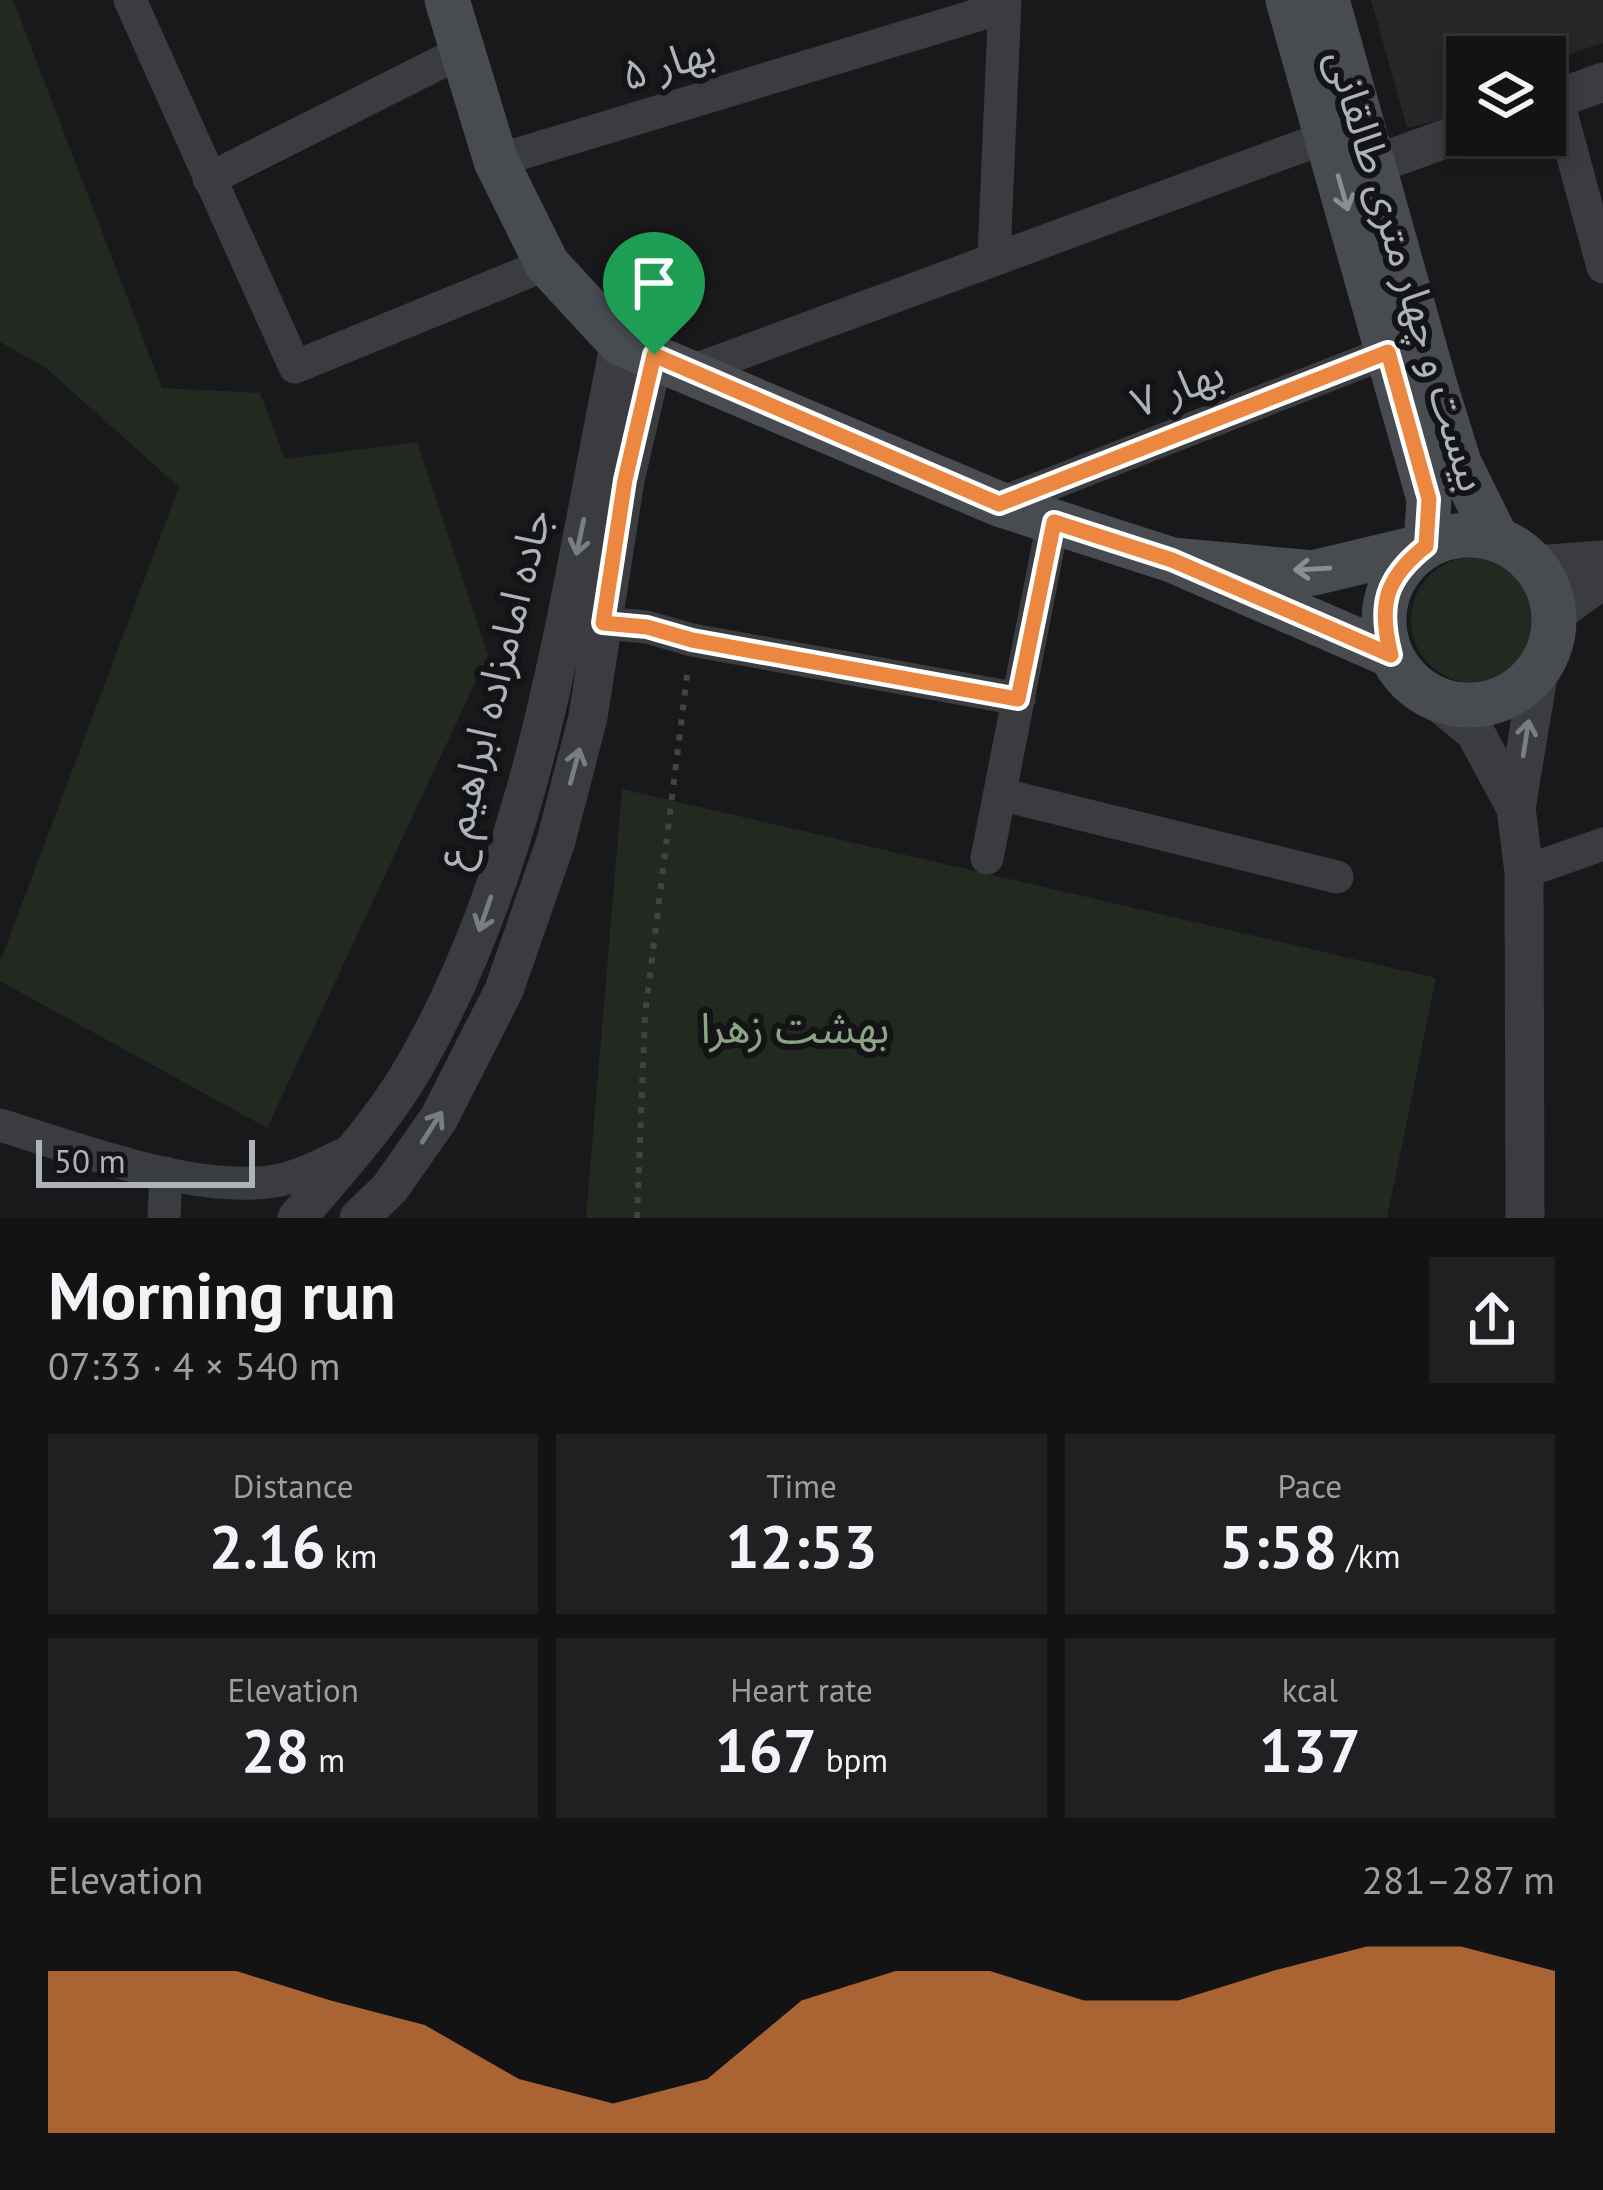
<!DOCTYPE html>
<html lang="en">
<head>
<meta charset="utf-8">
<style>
  body { margin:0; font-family:"PT Sans","Noto Sans Arabic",sans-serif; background:#202022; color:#f1f3f6; height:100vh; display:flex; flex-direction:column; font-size:45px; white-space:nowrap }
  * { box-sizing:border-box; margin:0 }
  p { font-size:39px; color:#9d9ea0 }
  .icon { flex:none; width:66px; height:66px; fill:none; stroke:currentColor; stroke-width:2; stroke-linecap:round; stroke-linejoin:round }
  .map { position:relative; height:1218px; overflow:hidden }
  .details { display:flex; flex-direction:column; background:#131314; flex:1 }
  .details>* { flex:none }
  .buttons { position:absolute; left:1446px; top:36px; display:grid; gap:24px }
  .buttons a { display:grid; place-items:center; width:120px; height:120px; border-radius:0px; background:#131314; box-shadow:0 6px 18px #0003,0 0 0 3px #323234; font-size:60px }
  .scale { position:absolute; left:36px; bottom:30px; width:219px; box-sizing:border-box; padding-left:12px; border:6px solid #acb4ba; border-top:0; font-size:33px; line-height:42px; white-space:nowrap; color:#acb4ba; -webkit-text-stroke:9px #141416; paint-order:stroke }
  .pin { position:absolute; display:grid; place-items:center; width:102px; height:102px; color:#fff; margin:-123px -51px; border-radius:50% 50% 50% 0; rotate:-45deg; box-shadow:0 0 12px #0007 }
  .pin .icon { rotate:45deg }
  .round { display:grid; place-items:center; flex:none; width:126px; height:126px; border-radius:0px; background:#202022 }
  .summary { display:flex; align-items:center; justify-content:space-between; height:204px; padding:0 48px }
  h1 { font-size:66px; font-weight:800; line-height:90px }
  .metrics { display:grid; grid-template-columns:repeat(3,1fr); gap:18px; height:204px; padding:12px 48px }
  .metrics div { display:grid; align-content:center; border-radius:0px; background:#202022; text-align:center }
  .metrics b { font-size:60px; font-weight:800 }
  .metrics small { font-size:33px; font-weight:400 }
  .metrics p { font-size:33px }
  .chart { height:336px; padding:24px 48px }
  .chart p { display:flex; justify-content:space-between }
  .chart svg { width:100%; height:216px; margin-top:12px; fill:#eb8741; opacity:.7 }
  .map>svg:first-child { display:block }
</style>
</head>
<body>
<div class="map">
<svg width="1603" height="1218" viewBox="0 0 1603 1218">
  <rect width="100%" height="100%" fill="#19191b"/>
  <path fill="#252628" d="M 1371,0 L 1603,0 L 1603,43 L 1545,62 L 1545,57 L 1467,57 L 1467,114 L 1407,128 Z"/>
  <path fill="#222921" d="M 0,0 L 13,0 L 162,388 L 260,393 L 285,459 L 417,442 L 488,655 L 267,1128 L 0,981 L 0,962 L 179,487 L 46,368 L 0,342 Z
    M1411 620a63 63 0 1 1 126 0a63 63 0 1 1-126 0Z
    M 622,789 L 1436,978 L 1387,1218 L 586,1218 Z"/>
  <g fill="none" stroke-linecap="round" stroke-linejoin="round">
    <path stroke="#404447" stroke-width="6" stroke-dasharray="6 9" stroke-linecap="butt" d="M 637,1218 L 645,1015 L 688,668"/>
    <path stroke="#3a3c40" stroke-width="33" d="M 130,0 L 295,367 L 547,264
      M 1557,98 L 1603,267
      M 496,161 L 1004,7
      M 209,179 L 463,51
      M 994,257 L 1005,0
      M 692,371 L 1327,137
      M 999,504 L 1388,352
      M 603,623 L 647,627 L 692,640 L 1019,699
      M 1000,794 L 1337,877
      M 987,858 L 1053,522
      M 1524,872 L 1603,844
      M 0,1125 C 78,1149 194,1194 275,1181 C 301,1177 329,1161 353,1150
      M 164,1218 L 166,1173"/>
    <path stroke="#3a3c40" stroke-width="39" d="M 1545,103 L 1603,82
      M 1373,165 L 1467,131
      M 1535,565 L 1603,560
      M 1555,614 L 1603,579
      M 1431,696 L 1475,732 L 1516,808
      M 297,1218 C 337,1171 383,1121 414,1067 C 540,848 569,587 620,343
      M 359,1218 L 390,1188 L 439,1118 L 504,990 L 556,841 L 588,717 L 625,480 L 654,355
      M 1525,1218 L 1524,872 L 1516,808 L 1539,670"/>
    <path stroke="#484c50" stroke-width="45" d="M 447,0 L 496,161 L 547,264 L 620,343 L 999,504 L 1172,560
      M 1288,0 L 1429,499 L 1426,546 L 1313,573 L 1172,560 L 1391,655
      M 1327,0 L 1436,389 L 1459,463 L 1496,538
      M1384 620a85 85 0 1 1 170 0a85 85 0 1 1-170 0Z"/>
  </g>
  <defs><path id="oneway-shaft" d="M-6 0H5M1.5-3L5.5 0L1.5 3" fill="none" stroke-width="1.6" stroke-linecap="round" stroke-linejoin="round" transform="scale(3)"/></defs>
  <g stroke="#899095">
    <use href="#oneway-shaft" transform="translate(1343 193) rotate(74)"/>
    <use href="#oneway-shaft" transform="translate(1312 569) rotate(177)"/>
  </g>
  <g stroke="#797e83">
    <use href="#oneway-shaft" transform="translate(580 537) rotate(102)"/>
    <use href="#oneway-shaft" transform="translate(1526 738) rotate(-81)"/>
    <use href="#oneway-shaft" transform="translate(575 766) rotate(-75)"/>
    <use href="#oneway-shaft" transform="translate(485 914) rotate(109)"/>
    <use href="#oneway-shaft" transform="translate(432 1127) rotate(-57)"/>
  </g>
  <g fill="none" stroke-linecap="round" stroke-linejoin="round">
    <g stroke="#fff" stroke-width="24">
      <path id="route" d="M 1388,352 L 1429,499 L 1426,546 C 1385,578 1378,605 1391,655 L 1172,560 L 1054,522 L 1018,699 L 692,640 L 647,627 L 603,623 L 625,480 L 654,355 L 999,504 Z"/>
    </g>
    <use href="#route" stroke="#eb8741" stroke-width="15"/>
  </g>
  <g text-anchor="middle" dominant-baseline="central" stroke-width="12" stroke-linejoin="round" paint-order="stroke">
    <g font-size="42" fill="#acb4ba" stroke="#141416">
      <text transform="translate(668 62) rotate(-17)">بهار ۵</text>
      <text transform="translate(1408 270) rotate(73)">بیست و چهار متری طالقانی</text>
      <text transform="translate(1177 387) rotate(-21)">بهار ۷</text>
      <text transform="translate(492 688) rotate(-76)">جاده امامزاده ابراهیم ع</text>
    </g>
    <g font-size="42" fill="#8aa484" stroke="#141416">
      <text x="795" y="1027">بهشت زهرا</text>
    </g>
  </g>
</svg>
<div class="buttons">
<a><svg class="icon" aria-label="layers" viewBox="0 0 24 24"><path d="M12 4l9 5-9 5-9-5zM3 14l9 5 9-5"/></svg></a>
</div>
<div class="scale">50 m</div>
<div class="pin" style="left:654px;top:355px;background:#1e9e55"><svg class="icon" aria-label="arrive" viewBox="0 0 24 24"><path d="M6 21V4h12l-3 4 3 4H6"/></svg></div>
</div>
<section class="details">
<div class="summary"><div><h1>Morning run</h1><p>07:33 · 4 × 540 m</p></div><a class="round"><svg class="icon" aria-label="share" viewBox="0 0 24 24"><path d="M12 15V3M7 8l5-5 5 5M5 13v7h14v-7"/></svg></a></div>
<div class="metrics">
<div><p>Distance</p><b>2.16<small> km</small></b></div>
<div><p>Time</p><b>12:53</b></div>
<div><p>Pace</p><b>5:58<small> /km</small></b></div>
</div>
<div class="metrics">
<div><p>Elevation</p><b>28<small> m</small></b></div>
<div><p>Heart rate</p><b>167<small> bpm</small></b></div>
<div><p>kcal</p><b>137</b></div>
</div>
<div class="chart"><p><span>Elevation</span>281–287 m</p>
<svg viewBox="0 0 160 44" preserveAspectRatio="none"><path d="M0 44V11L10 11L20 11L30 17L40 22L50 33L60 38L70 33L80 17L90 11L100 11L110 17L120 17L130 11L140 6L150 6L160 11V44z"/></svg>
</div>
</section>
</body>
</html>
